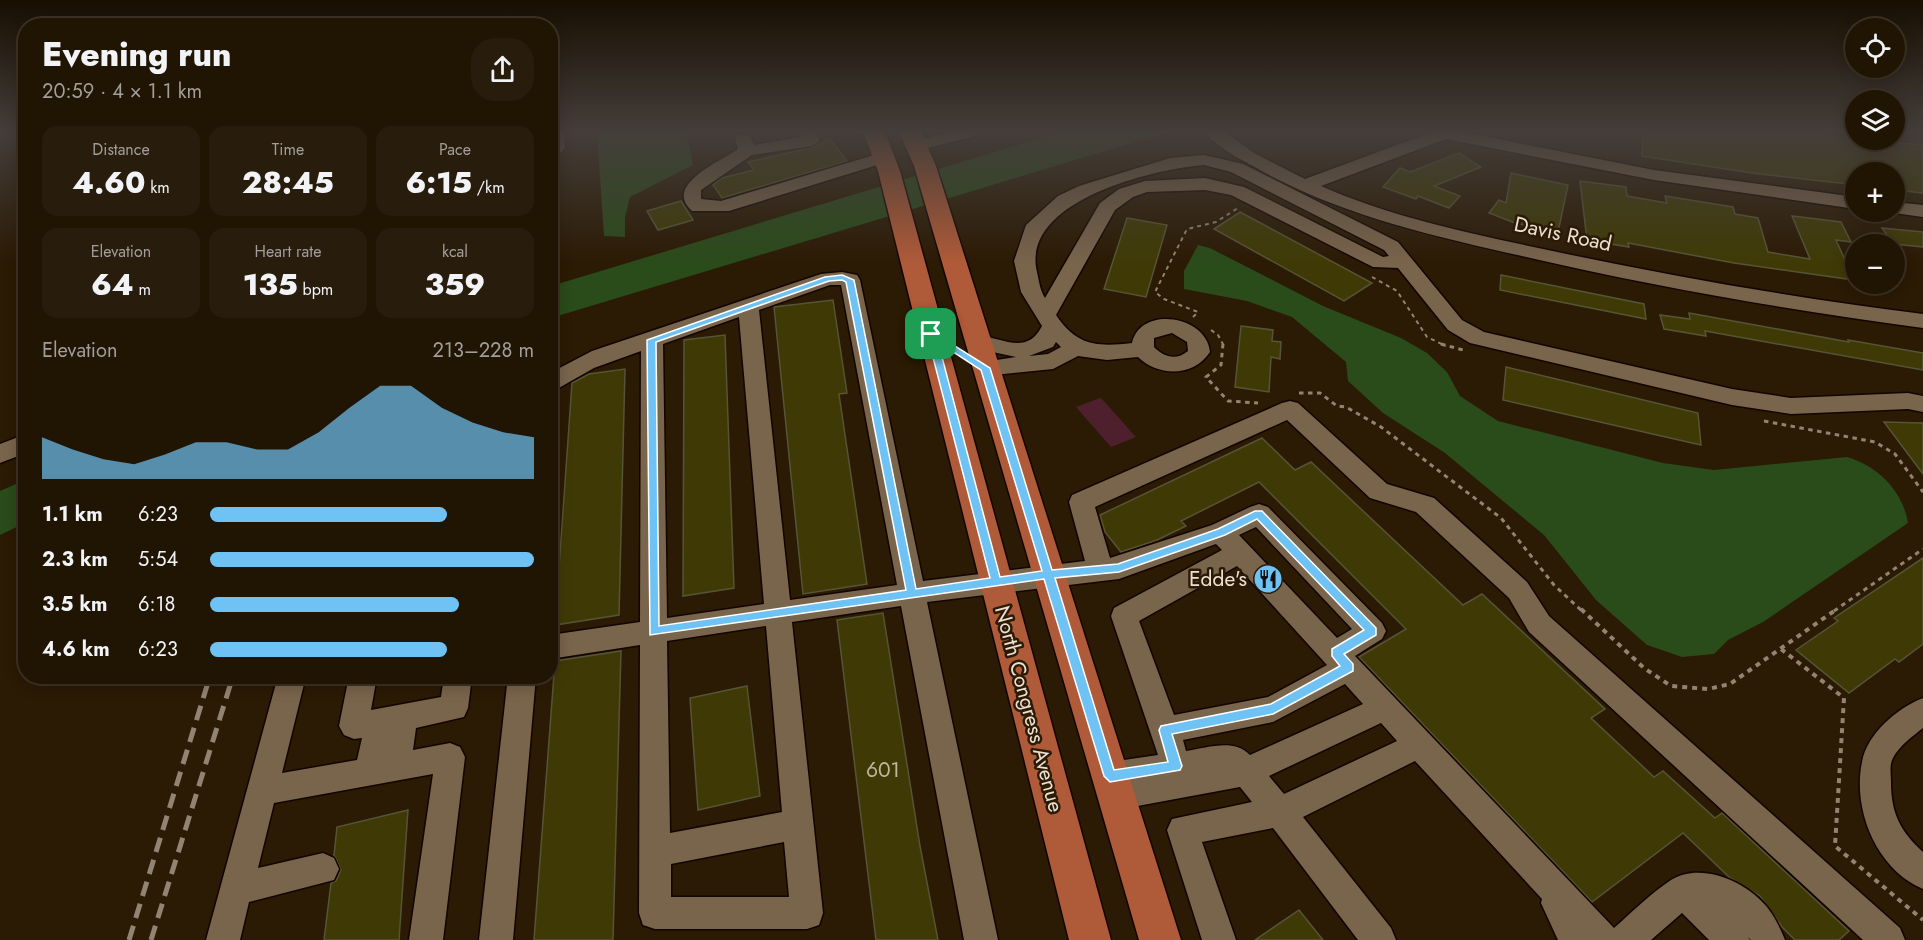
<!DOCTYPE html>
<html lang="en">
<head>
<meta charset="utf-8">
<style>
  body { margin:0; font-family:Jost,sans-serif; background:#281d0d; color:#f1f3f6; height:100vh; display:flex; flex-direction:column; font-size:22px; white-space:nowrap }
  * { box-sizing:border-box; margin:0 }
  p { font-size:20px; color:#a29e9a }
  .icon { flex:none; width:33px; height:33px; fill:none; stroke:currentColor; stroke-width:2; stroke-linecap:round; stroke-linejoin:round }
  .map { position:relative; flex:1; overflow:hidden }
  .details { position:absolute; left:18px; top:18px; width:540px; height:666px; display:flex; flex-direction:column; background:#201403; border-radius:24px; box-shadow:0 3px 15px #0003,0 0 0 2px #3d3325 }
  .details>* { flex:none }
  .fabs { position:absolute; left:1845px; top:18px; display:grid; gap:12px }
  .fabs a { display:grid; place-items:center; width:60px; height:60px; border-radius:50%; background:#201403; box-shadow:0 3px 15px #0003,0 0 0 2px #3d3325; font-size:30px }
  .pin { position:absolute; display:grid; place-items:center; width:51px; height:51px; color:#fff; margin:-26px; border-radius:12px; box-shadow:0 3px 9px #0006 }
  .round { display:grid; place-items:center; flex:none; width:63px; height:63px; border-radius:24px; background:#281d0d }
  .headline { display:flex; align-items:center; justify-content:space-between; height:102px; padding:0 24px }
  h1 { font-size:33px; font-weight:800; line-height:45px }
  .figures { display:grid; grid-template-columns:repeat(3,1fr); gap:9px; height:102px; padding:6px 24px }
  .figures div { display:grid; align-content:center; border-radius:15px; background:#281d0d; text-align:center }
  .figures b { font-size:30px; font-weight:800 }
  .figures small { font-size:16px; font-weight:400 }
  .figures p { font-size:16px }
  .chart { height:168px; padding:12px 24px }
  .chart p { display:flex; justify-content:space-between }
  .chart svg { width:100%; height:108px; margin-top:6px; fill:#6fc2f4; opacity:.7 }
  ul { padding:0 24px; list-style:none; font-size:20px }
  li { display:grid; grid-template-columns:96px 72px 1fr; align-items:center; height:45px }
  li i { height:15px; border-radius:8px; background:#6fc2f4 }
  .map>svg:first-child { display:block }
</style>
</head>
<body>
<div class="map">
<svg width="1923" height="940" viewBox="0 0 1923 940">
  <rect width="100%" height="100%" fill="#2b1a04"/>
  <path fill="#4e202d" d="M 1100,398 L 1101,398 L 1136,437 L 1111,447 L 1076,407 Z"/>
  <path fill="#2a4b1a" d="M 597,132 L 686,132 L 693,165 L 630,197 L 625,217 L 625,237 L 604,236 Z
    M 1061,132 L 1168,132 L 551,318 L 551,286 Z
    M 1198,245 L 1210,248 L 1323,306 L 1401,338 L 1427,353 L 1447,372 L 1460,396 L 1498,421 L 1663,463 L 1714,470 L 1847,457 C 1878,466 1903,491 1908,523 L 1763,622 L 1728,640 L 1714,654 L 1682,657 L 1647,645 L 1596,600 L 1544,535 L 1445,453 L 1383,413 L 1348,381 L 1346,362 L 1292,317 L 1247,301 L 1184,289 L 1184,271 Z
    M 25,480 L 25,523 L 0,535 L 0,491 Z"/>
  <path fill="#3f3a05" stroke="#565437" stroke-width="1.5" d="M 1643,132 L 1782,132 L 1923,145 L 1923,193 L 1905,191 L 1894,172 L 1856,172 L 1856,185 L 1752,173 L 1642,156 Z
    M 830,139 L 847,161 L 722,198 L 713,185 L 722,178 L 754,170 L 748,162 L 811,148 Z
    M 1459,153 L 1481,167 L 1434,186 L 1460,196 L 1449,208 L 1418,196 L 1416,199 L 1383,187 L 1400,168 L 1410,172 Z
    M 1511,173 L 1568,185 L 1558,232 L 1515,223 L 1489,213 L 1499,200 L 1506,203 Z
    M 1580,181 L 1626,187 L 1627,196 L 1667,203 L 1665,196 L 1733,207 L 1735,214 L 1758,218 L 1768,252 L 1810,259 L 1792,216 L 1841,222 L 1851,242 L 1836,240 L 1854,280 L 1734,263 L 1628,243 L 1629,247 L 1587,240 Z
    M 681,201 L 693,220 L 658,230 L 647,211 Z
    M 1240,212 L 1372,283 L 1344,301 L 1214,229 Z
    M 1127,218 L 1167,225 L 1146,297 L 1104,289 Z
    M 1882,228 L 1923,232 L 1923,247 L 1893,244 Z
    M 1501,275 L 1644,304 L 1646,319 L 1500,290 Z
    M 833,300 L 847,393 L 839,394 L 867,584 L 803,594 L 774,307 Z
    M 1689,313 L 1849,342 L 1848,340 L 1923,353 L 1923,370 L 1705,331 L 1706,336 L 1664,329 L 1660,315 L 1690,319 Z
    M 1241,326 L 1273,330 L 1272,341 L 1281,342 L 1280,359 L 1271,357 L 1269,392 L 1235,387 Z
    M 725,335 L 734,588 L 683,596 L 684,340 Z
    M 1506,367 L 1698,413 L 1701,445 L 1503,400 Z
    M 625,369 L 619,615 L 555,625 L 572,383 L 589,374 Z
    M 1884,422 L 1923,423 L 1923,474 Z
    M 1262,438 L 1295,470 L 1311,462 L 1463,605 L 1482,594 L 1605,709 L 1591,718 L 1654,777 L 1663,771 L 1715,818 L 1722,813 L 1849,931 L 1839,940 L 1795,940 L 1782,927 L 1760,896 L 1730,878 L 1683,833 L 1592,902 L 1359,657 L 1406,629 L 1259,482 L 1181,521 L 1186,526 L 1157,540 L 1121,552 L 1105,532 L 1100,515 Z
    M 1923,558 L 1923,644 L 1899,662 L 1895,659 L 1849,693 L 1796,650 L 1838,621 L 1834,618 Z
    M 883,613 L 920,846 L 938,940 L 876,940 L 837,620 Z
    M 621,651 L 613,940 L 534,940 L 555,661 Z
    M 747,686 L 760,796 L 698,810 L 690,698 Z
    M 408,810 L 399,940 L 324,940 L 331,883 L 336,881 L 341,870 L 334,855 L 337,827 Z
    M 1299,910 L 1323,940 L 1255,940 Z"/>
  <g fill="none" stroke-linecap="round" stroke-linejoin="round">
    <g stroke="#130500" stroke-width="3">
      <path id="minor" d="M 550,132 L 564,132 L 565,148 L 556,158 L 550,159 Z
        M 800,132 L 816,132 L 820,141 L 811,146 L 752,155 L 701,190 L 701,199 L 721,201 L 884,152 L 893,157 L 890,161 L 729,211 L 692,211 C 663,185 718,163 738,149 L 735,139 L 738,135 L 750,135 L 754,145 L 801,137 Z
        M 950,132 L 978,132 L 975,136 L 916,151 L 907,146 L 910,142 Z
        M 1205,132 L 1225,132 L 1254,153 L 1305,179 L 1432,132 L 1463,132 L 1654,170 L 1856,197 L 1856,209 L 1654,180 L 1446,139 L 1321,186 C 1391,217 1468,233 1543,249 C 1669,276 1795,298 1923,314 L 1923,328 C 1788,310 1655,287 1522,256 C 1429,235 1336,214 1253,166 C 1238,158 1215,146 1205,132 Z
        M 1204,155 L 1243,164 L 1398,242 L 1462,320 L 1484,332 L 1732,389 L 1791,398 L 1908,393 L 1923,396 L 1923,412 L 1908,409 L 1791,414 L 1732,405 L 1470,343 L 1448,330 L 1398,268 L 1373,267 L 1231,195 L 1205,190 L 1147,192 L 1133,197 L 1115,210 L 1056,315 C 1077,346 1097,347 1132,343 C 1140,305 1207,315 1210,352 C 1194,377 1158,377 1138,357 L 1107,360 L 1078,356 L 1053,369 L 985,376 L 977,373 L 974,368 L 977,363 L 1016,357 L 969,347 L 966,342 L 969,337 C 995,330 1024,361 1042,326 L 1021,292 L 1014,261 L 1026,225 L 1058,196 L 1079,186 L 1170,158 ZM 1204,165 L 1231,172 L 1384,250 L 1389,256 L 1383,257 L 1244,187 L 1205,178 L 1145,181 L 1119,189 L 1100,203 L 1045,298 C 1040,290 1039,281 1037,272 C 1020,201 1153,169 1204,165 ZM 1172,333 L 1187,342 L 1188,351 C 1176,361 1164,357 1154,347 L 1154,338 ZM 1056,342 L 1061,347 L 1048,354 L 1029,356 L 1053,347 Z
        M 1894,202 L 1923,205 L 1923,217 L 1887,212 L 1894,212 Z
        M 842,272 L 857,275 L 860,280 L 923,581 L 1085,561 L 1069,502 L 1072,495 L 1282,403 L 1290,401 L 1298,403 L 1387,484 L 1434,498 L 1527,582 L 1549,616 L 1900,928 L 1905,940 L 1863,940 L 1529,632 L 1509,598 L 1416,512 L 1370,498 L 1287,420 L 1095,507 L 1110,558 L 1212,525 L 1250,507 L 1259,504 L 1268,507 L 1382,623 L 1386,631 L 1382,639 L 1355,656 L 1614,928 C 1632,912 1651,893 1671,880 C 1701,861 1747,882 1767,907 C 1775,917 1780,928 1785,940 L 1751,940 L 1748,937 L 1750,940 L 1709,940 L 1682,913 L 1651,940 L 1558,940 L 1541,903 L 1542,899 L 1415,761 L 1303,817 L 1391,928 L 1396,940 L 1358,940 L 1273,828 L 1202,842 L 1236,940 L 1202,940 L 1167,830 L 1172,819 L 1252,802 L 1240,787 L 1116,810 L 1105,805 L 1101,795 L 1104,788 L 1099,786 L 1095,776 L 1099,766 L 1110,762 L 1158,755 L 1111,616 L 1114,608 L 1222,550 L 1216,544 L 1119,579 L 927,602 L 998,940 L 964,940 L 901,606 L 792,622 L 823,913 L 819,925 L 807,929 L 655,929 L 643,925 L 639,913 L 640,645 L 550,659 L 550,635 L 640,622 L 641,351 L 594,368 L 550,393 L 550,373 L 592,351 L 821,274 ZM 830,285 L 841,285 L 897,585 L 790,600 L 759,310 ZM 739,317 L 764,604 L 667,618 L 663,344 ZM 1256,527 L 1352,629 L 1337,638 L 1239,535 ZM 1237,566 L 1327,665 L 1268,697 L 1174,715 L 1139,621 ZM 766,626 L 782,812 L 670,833 L 667,641 ZM 1345,684 L 1363,704 L 1250,755 C 1233,738 1208,748 1186,751 L 1183,740 L 1273,722 ZM 1381,723 L 1397,741 L 1284,794 L 1269,776 ZM 784,842 L 789,897 L 671,897 L 671,864 Z
        M 26,434 L 26,453 L 0,463 L 0,444 Z
        M 278,676 L 306,676 L 282,773 L 357,760 L 362,738 L 354,739 L 344,735 L 339,726 L 349,676 L 377,676 L 371,710 L 441,697 L 444,676 L 472,676 L 468,708 L 464,717 L 416,728 L 413,750 L 450,743 L 460,747 L 465,757 L 443,940 L 409,940 L 433,774 L 274,803 L 258,868 L 323,853 L 334,858 L 339,869 L 334,880 L 249,902 L 240,940 L 206,940 Z
        M 508,676 L 536,676 L 513,940 L 479,940 Z
        M 1923,698 L 1923,728 C 1913,736 1899,746 1893,758 C 1889,765 1891,774 1891,782 C 1891,813 1900,831 1923,852 L 1923,889 C 1877,870 1852,810 1862,762 C 1867,734 1897,708 1923,698 Z"/>
    </g>
    <g stroke="#130500" stroke-width="3">
      <path id="major" d="M 863,132 L 885,132 L 900,171 L 1111,940 L 1069,940 L 878,171 Z
        M 899,132 L 921,132 L 936,166 L 1181,940 L 1139,940 L 914,166 Z"/>
    </g>
    <path stroke="#928472" stroke-width="2" stroke-dasharray="4 4" stroke-linecap="butt" d="M 1372,277 L 1397,291 L 1427,337 L 1446,346
      M 1193,317 L 1198,312 L 1164,299 L 1155,292 L 1187,229 L 1216,222 L 1238,208
      M 1211,330 L 1218,335 L 1224,346"/>
    <path stroke="#928472" stroke-width="3" stroke-dasharray="4.5 4.5" stroke-linecap="butt" d="M 1223,344 L 1221,365 L 1206,377 L 1228,401 L 1258,403
      M 1441,344 L 1463,350
      M 1299,393 L 1320,393 L 1337,406 L 1346,407 L 1381,427 L 1501,518 L 1554,585 L 1582,611
      M 1764,421 L 1875,442 L 1895,454 L 1923,492
      M 1834,611 L 1923,549"/>
    <path stroke="#928472" stroke-width="4" stroke-dasharray="5 5" stroke-linecap="butt" d="M 1581,609 L 1644,668 L 1671,686 L 1708,689 L 1730,684 L 1837,609
      M 1781,649 L 1844,698 L 1835,846 L 1923,920"/>
    <use href="#minor" fill="#79644c" fill-rule="evenodd"/>
    <use href="#major" fill="#af5a38" fill-rule="evenodd"/>
    <path stroke="#928472" stroke-width="5" stroke-dasharray="15 8" stroke-linecap="butt" d="M 129,940 L 210,676
      M 151,940 L 233,676"/>
  </g>
  <linearGradient id="sky" x2="0" y2="1"><stop stop-color="#180e02"/><stop offset="0.5" stop-color="#443e3a"/><stop offset="1" stop-color="#443e3a" stop-opacity="0"/></linearGradient>
  <rect width="1923" height="263" fill="url(#sky)"/>
  <path fill="#6fc2f4" stroke="#fff" stroke-width="1.5" fill-rule="evenodd" d="M 842,275 L 854,280 L 916,589 L 990,578 L 927,334 L 931,331 L 990,368 L 1052,570 L 1118,564 L 1218,529 L 1255,511 L 1262,511 L 1376,628 L 1376,635 L 1344,654 L 1353,664 L 1353,671 L 1273,714 L 1172,734 L 1182,766 L 1180,770 L 1110,782 L 1104,776 L 1044,579 L 650,635 L 647,340 L 825,277 ZM 842,280 L 846,282 L 906,590 L 659,626 L 656,342 L 829,281 ZM 938,342 L 981,370 L 1042,571 L 1000,577 ZM 1257,519 L 1364,630 L 1332,649 L 1332,656 L 1340,666 L 1271,704 L 1161,726 L 1159,730 L 1168,762 L 1114,770 L 1055,578 L 1119,572 L 1225,535 Z"/>
  <defs>
    <g id="restaurant-disc" transform="scale(1.5)"><circle r="9.5" fill="#6fc2f4" stroke="#2b1a04"/><path d="M-5-6h1v4h1v-4h1v4h1v-4h1v5L-1.5 .5V6h-2V.5L-5-1ZM5-6V6H3V1.5H1.5Q1.5-4 5-6Z" fill="#111"/></g>
  </defs>
  <g fill-rule="evenodd">
    <use href="#restaurant-disc" x="1268" y="579"/>
  </g>
  <g text-anchor="middle" dominant-baseline="central" stroke-width="5" stroke-linejoin="round" paint-order="stroke">
    <g font-size="21" fill="#ece0d3" stroke="#2b1a04">
      <text transform="translate(1563 234) rotate(12)">Davis Road</text>
      <text transform="translate(1029 709) rotate(75)">North Congress Avenue</text>
    </g>
    <g font-size="21" fill="#ece0d3" stroke="#2b1a04" text-anchor="end">
      <text x="1247" y="579">Edde's</text>
    </g>
    <g font-size="21" fill="#c1b6a0">
      <text x="883" y="770">601</text>
    </g>
  </g>
</svg>
<div class="fabs">
<a><svg class="icon" aria-label="locate" viewBox="0 0 24 24"><circle cx="12" cy="12" r="6"/><path d="M12 2v4M12 18v4M2 12h4M18 12h4"/></svg></a>
<a><svg class="icon" aria-label="layers" viewBox="0 0 24 24"><path d="M12 4l9 5-9 5-9-5zM3 14l9 5 9-5"/></svg></a>
<a>+</a>
<a>−</a>
</div>
<div class="pin" style="left:931px;top:334px;background:#1e9e55"><svg class="icon" aria-label="arrive" viewBox="0 0 24 24"><path d="M6 21V4h12l-3 4 3 4H6"/></svg></div>
<section class="details">
<div class="headline"><div><h1>Evening run</h1><p>20:59 · 4 × 1.1 km</p></div><a class="round"><svg class="icon" aria-label="share" viewBox="0 0 24 24"><path d="M12 15V3M7 8l5-5 5 5M5 13v7h14v-7"/></svg></a></div>
<div class="figures">
<div><p>Distance</p><b>4.60<small> km</small></b></div>
<div><p>Time</p><b>28:45</b></div>
<div><p>Pace</p><b>6:15<small> /km</small></b></div>
</div>
<div class="figures">
<div><p>Elevation</p><b>64<small> m</small></b></div>
<div><p>Heart rate</p><b>135<small> bpm</small></b></div>
<div><p>kcal</p><b>359</b></div>
</div>
<div class="chart"><p><span>Elevation</span>213–228 m</p>
<svg viewBox="0 0 160 44" preserveAspectRatio="none"><path d="M0 44V27L10 32L20 36L30 38L40 34L50 29L60 29L70 32L80 32L90 25L100 15L110 6L120 6L130 15L140 21L150 25L160 27V44z"/></svg>
</div>
<ul>
<li><b>1.1 km</b>6:23<i style="width:73%"></i></li>
<li><b>2.3 km</b>5:54<i style="width:100%"></i></li>
<li><b>3.5 km</b>6:18<i style="width:77%"></i></li>
<li><b>4.6 km</b>6:23<i style="width:73%"></i></li>
</ul>
</section>
</div>
</body>
</html>
